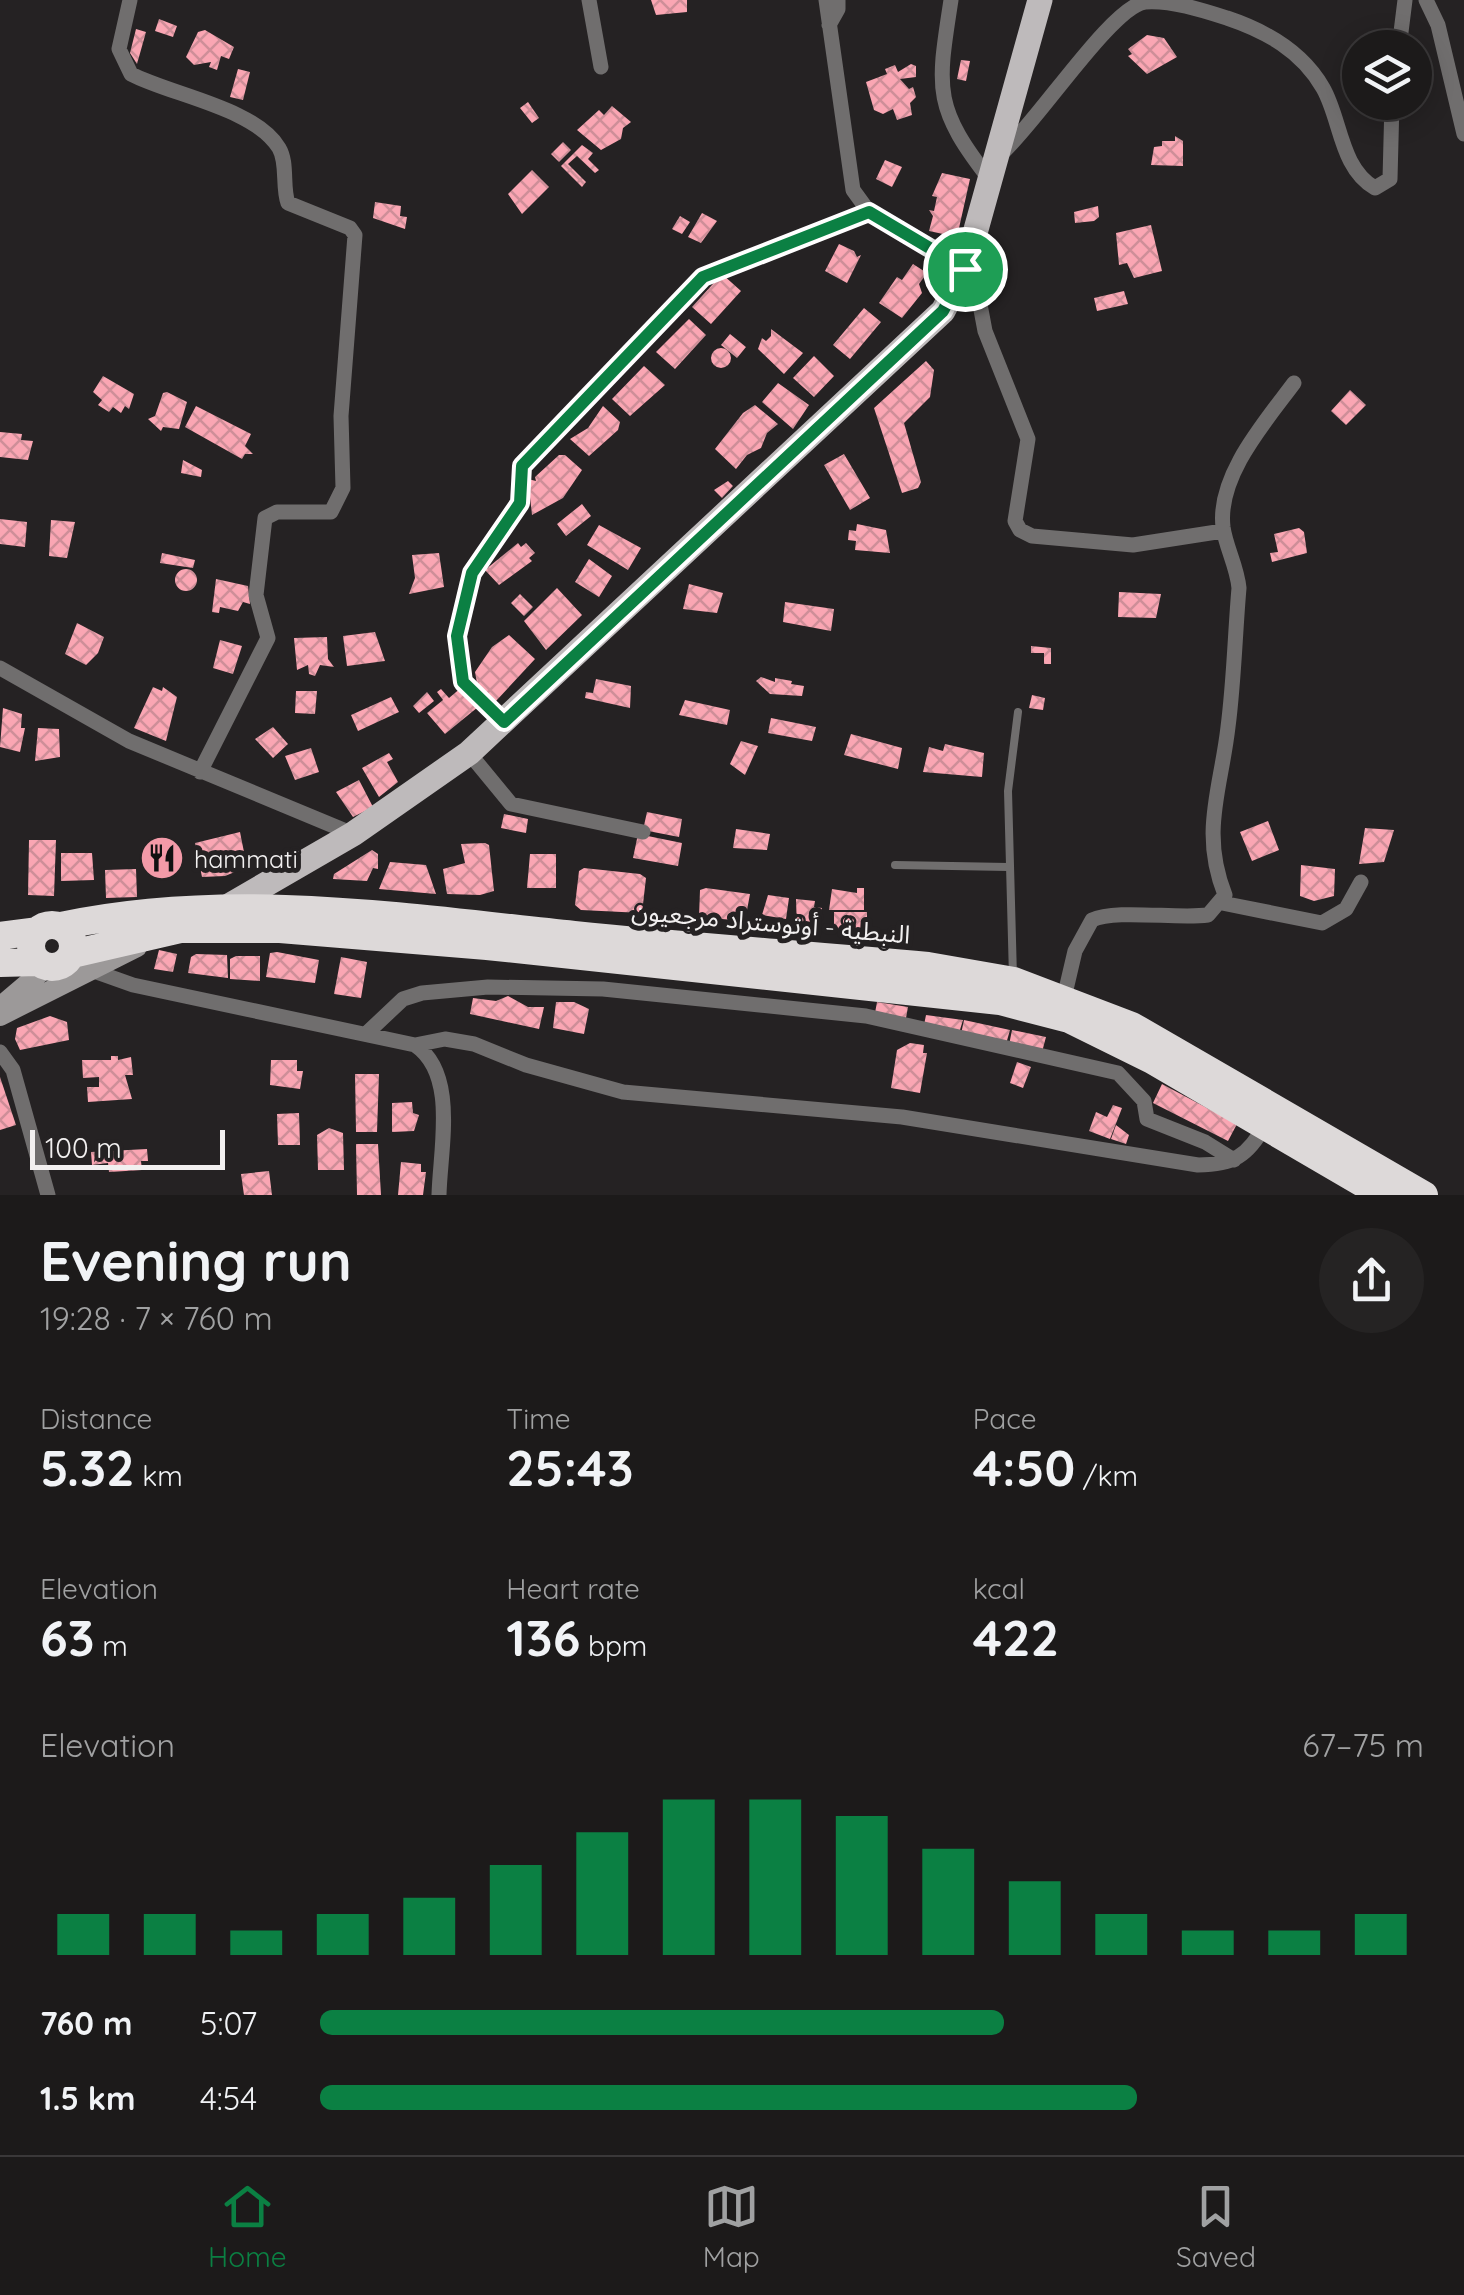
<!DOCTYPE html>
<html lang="en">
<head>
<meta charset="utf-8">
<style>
  body { margin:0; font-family:Quicksand,"Noto Sans Arabic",sans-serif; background:#252323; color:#f1f3f6; height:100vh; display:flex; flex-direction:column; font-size:38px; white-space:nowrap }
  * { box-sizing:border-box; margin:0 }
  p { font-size:32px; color:#a0a1a2 }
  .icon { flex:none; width:55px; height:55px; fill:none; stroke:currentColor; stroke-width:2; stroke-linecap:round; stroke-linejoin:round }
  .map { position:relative; height:1195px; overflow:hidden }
  .side { display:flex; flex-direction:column; background:#1c1a1a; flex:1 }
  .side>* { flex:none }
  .controls { position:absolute; left:1342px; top:30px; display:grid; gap:20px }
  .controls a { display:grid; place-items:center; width:90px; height:90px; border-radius:50%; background:#1c1a1a; box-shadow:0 5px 25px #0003,0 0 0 2px #3a3839; font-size:50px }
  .scale { position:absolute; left:30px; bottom:25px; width:195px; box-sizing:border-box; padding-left:10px; border:5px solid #f2f0f0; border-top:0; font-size:28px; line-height:35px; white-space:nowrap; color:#f2f0f0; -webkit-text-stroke:8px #252223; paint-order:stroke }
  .pin { position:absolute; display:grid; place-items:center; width:85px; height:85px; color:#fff; margin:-42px; border:5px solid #fff; border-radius:50%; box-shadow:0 2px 10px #0007 }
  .round { display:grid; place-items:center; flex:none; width:105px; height:105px; border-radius:52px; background:#252323 }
  .summary { display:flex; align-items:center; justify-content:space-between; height:170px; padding:0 40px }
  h1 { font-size:55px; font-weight:700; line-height:75px }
  .stats { display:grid; grid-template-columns:repeat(3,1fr); gap:15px; height:170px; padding:10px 40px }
  .stats div { display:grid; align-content:center }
  .stats b { font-size:50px; font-weight:700 }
  .stats small { font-size:28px; font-weight:400 }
  .stats p { font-size:28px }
  .chart { height:280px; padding:20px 40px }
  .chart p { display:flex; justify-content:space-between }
  .chart svg { width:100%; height:180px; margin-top:10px; stroke:#0b8043; stroke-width:6 }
  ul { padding:0 40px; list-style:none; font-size:32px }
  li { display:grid; grid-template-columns:160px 120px 1fr; align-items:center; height:75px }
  li i { height:25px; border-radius:12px; background:#0b8043 }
  .dock { display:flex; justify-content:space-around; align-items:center; height:140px; border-top:2px solid #3a3839; background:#1c1a1a; font-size:28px; color:#a0a1a2 }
  .dock a { display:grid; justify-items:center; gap:5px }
  .dock .on { color:#0b8043 }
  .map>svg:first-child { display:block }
</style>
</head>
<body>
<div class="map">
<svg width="1464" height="1195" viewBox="0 0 1464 1195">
  <defs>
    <pattern id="building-cross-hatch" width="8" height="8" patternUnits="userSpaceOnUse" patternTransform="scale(2.5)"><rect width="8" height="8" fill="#faa6b3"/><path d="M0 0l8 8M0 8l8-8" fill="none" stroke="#ce8e98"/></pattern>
  </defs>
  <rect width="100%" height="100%" fill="#252223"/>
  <path fill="url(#building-cross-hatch)" d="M 651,0 L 687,0 L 687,12 L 656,15 Z
    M 159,19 L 177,26 L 173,37 L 155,31 Z
    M 136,29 L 146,32 L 137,64 L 130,53 Z
    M 205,30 L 234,47 L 229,59 L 221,56 L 217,70 L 209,67 L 211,62 L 194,65 L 186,57 L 198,32 Z
    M 1147,35 L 1164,38 L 1177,57 L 1147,74 L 1128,56 L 1132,54 L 1128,49 Z
    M 961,60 L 970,61 L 966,81 L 957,79 Z
    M 911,64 L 916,66 L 916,77 L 900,79 L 909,89 L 913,87 L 916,97 L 910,103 L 912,115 L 897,120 L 893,109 L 883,114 L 874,110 L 866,82 L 887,74 L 885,69 L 895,65 L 898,72 Z
    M 238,69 L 250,72 L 243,100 L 230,97 Z
    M 528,102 L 539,118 L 532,123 L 520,108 Z
    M 612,106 L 631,122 L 623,128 L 621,139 L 601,150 L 577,130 L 599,110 L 604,115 Z
    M 1175,136 L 1183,141 L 1183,166 L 1151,165 L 1154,147 L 1162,146 L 1162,141 L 1175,141 Z
    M 563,142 L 571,150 L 559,162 L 551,154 Z
    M 582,145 L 593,153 L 588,159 L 599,170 L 595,173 L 577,156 L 568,164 L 586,182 L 582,187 L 561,166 Z
    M 885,160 L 902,167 L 892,187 L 876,179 Z
    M 532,170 L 549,187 L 522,214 L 508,194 Z
    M 942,173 L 970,179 L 957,237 L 929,231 L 933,216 L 929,210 L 934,211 L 937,197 L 932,196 Z
    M 375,202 L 401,206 L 400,216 L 407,217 L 405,229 L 373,218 Z
    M 1098,206 L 1099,217 L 1094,221 L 1075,223 L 1074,212 Z
    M 702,213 L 717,221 L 701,243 L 688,237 Z
    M 680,216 L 690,222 L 682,234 L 672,229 Z
    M 1151,225 L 1162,271 L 1134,278 L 1127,263 L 1119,265 L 1116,233 Z
    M 839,244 L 854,251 L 857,257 L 861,255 L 847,283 L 825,271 Z
    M 913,264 L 927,273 L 919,284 L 922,293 L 902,318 L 879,303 L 897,277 L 902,280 Z
    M 722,274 L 741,291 L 711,324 L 692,307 Z
    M 1124,291 L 1128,304 L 1097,311 L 1094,298 Z
    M 864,308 L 881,322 L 850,359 L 833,345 Z
    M 689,319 L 706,335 L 675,369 L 656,352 Z
    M 771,329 L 803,353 L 784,374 L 758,349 L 762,338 L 766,341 L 771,336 Z
    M 730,334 L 746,347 L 737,358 L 721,345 Z
    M711 358a10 10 0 1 1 20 0a10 10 0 1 1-20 0Z
    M 814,356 L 834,376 L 814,397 L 793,378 Z
    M 926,361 L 934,370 L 930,397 L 904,423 L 921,482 L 918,488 L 902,493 L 874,408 Z
    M 644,366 L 665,385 L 630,416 L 612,399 Z
    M 103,376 L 134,394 L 129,409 L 125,406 L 121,413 L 113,407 L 109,412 L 98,405 L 102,400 L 93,392 Z
    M 778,383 L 809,405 L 793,429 L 762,402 Z
    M 1350,390 L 1366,405 L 1346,425 L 1331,411 Z
    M 167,392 L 187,402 L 179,429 L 163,427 L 161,431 L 148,419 L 155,416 L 163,393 Z
    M 755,405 L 778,424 L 767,433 L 761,448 L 747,455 L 736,469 L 715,449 L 743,413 Z
    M 196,406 L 251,434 L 245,446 L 253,454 L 245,454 L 242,459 L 185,427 Z
    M 603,406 L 620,422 L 618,430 L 589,456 L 570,439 L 588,428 Z
    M 0,432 L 22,434 L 21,440 L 33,441 L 28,460 L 0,457 Z
    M 844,454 L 870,498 L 850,510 L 824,465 Z
    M 559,455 L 565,455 L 582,470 L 563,498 L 532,515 L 528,479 L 536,481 L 535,477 Z
    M 183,460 L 202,470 L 201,477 L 181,473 Z
    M 728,481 L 733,486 L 722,498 L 714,490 Z
    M 582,504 L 591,516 L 566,536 L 557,524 Z
    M 0,519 L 27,522 L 25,547 L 0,544 Z
    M 51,520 L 75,522 L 67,558 L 49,556 Z
    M 857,524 L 886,530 L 890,553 L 855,550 L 856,541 L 848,540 L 849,530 L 856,531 Z
    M 599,525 L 641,548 L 628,570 L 587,545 Z
    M 1299,528 L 1304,532 L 1307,553 L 1272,562 L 1270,553 L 1278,552 L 1274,534 Z
    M 518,543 L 521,547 L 526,543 L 535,553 L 529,558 L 532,561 L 499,585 L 485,570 Z
    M 162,553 L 195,560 L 193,568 L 160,563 Z
    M 439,553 L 444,587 L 409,594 L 415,578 L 412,555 Z
    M 589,559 L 612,576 L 599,597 L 575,582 Z
    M175 580a11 11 0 1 1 22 0a11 11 0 1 1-22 0Z
    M 216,579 L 248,586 L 250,604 L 243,602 L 238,611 L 220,607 L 219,613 L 212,612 Z
    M 689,584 L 723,593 L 717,613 L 683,609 Z
    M 557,588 L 582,615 L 546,650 L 524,621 Z
    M 1119,592 L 1161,594 L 1156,618 L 1118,617 Z
    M 520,594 L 533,607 L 524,616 L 511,603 Z
    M 785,602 L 834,609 L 831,631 L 783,622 Z
    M 77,623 L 104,637 L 98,653 L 86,665 L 65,654 Z
    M 375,632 L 385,661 L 347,666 L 343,636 Z
    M 509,635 L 535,659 L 496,701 L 477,683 L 475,672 L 492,647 Z
    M 294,638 L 327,637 L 328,659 L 334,667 L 320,665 L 315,676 L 309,674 L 308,665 L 297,670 Z
    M 220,640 L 242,646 L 233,674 L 213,668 Z
    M 1031,646 L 1051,648 L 1051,664 L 1044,664 L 1044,653 L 1031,653 Z
    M 761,677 L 775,682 L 775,678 L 792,681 L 791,684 L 804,686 L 802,696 L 770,694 L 756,681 Z
    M 596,679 L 631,686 L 630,708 L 585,698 L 586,692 L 593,693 Z
    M 153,687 L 162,691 L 163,687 L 177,697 L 166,741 L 134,728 Z
    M 462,687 L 478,707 L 445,734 L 427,713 L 443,700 L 437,692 L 441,689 L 449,698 Z
    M 296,691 L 317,691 L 315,714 L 295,713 Z
    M 427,692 L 434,701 L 419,713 L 413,706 Z
    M 1032,695 L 1045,698 L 1043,710 L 1029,708 Z
    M 391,697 L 399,712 L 358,731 L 351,715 Z
    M 685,700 L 730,710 L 727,725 L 679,715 Z
    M 3,708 L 22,714 L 21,728 L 25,728 L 20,752 L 0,747 Z
    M 771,718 L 816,727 L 812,741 L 768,733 Z
    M 273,727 L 288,744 L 273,758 L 255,739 Z
    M 38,728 L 59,729 L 60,757 L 35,761 Z
    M 851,734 L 902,748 L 898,769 L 844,755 Z
    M 741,741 L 758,746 L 745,775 L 730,764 Z
    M 945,744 L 984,753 L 982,777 L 923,772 L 929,747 L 943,751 Z
    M 311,748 L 319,772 L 295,780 L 285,756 Z
    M 389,753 L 393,759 L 387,762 L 398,782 L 379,797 L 362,768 Z
    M 359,780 L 373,807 L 353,817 L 336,792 Z
    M 647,812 L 682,819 L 679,837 L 643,830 Z
    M 504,814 L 528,819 L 526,833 L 501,828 Z
    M 1268,821 L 1279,850 L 1252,861 L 1240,832 Z
    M 1365,828 L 1394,830 L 1384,862 L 1359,864 Z
    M 736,829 L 770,834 L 767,850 L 733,848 Z
    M 240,832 L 247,867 L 225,876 L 202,877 L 195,843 Z
    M 638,834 L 682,843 L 678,866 L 633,858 Z
    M 29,840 L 56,840 L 54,896 L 28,895 Z
    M 485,843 L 489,845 L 494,891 L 480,895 L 447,894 L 443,869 L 465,863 L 461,844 Z
    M 372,850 L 378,854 L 378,869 L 373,868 L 367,881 L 333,879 L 334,874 Z
    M 61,853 L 92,853 L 94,880 L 61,881 Z
    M 530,854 L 556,854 L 556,888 L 527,888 Z
    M 390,862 L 426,865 L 436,894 L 379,889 Z
    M 1301,865 L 1335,869 L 1334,896 L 1314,901 L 1300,896 Z
    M 584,868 L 640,874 L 646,878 L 642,913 L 581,910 L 575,905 L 579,871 Z
    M 136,869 L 137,897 L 106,898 L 105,870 Z
    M 706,888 L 750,894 L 745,921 L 699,917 L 700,890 Z
    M 857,888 L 864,888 L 864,910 L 829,910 L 832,889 L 857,893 Z
    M 768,895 L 789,898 L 786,919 L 762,915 Z
    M 796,899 L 815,901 L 814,907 L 822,908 L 819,932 L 797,930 Z
    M 834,912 L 867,912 L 867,931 L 834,931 Z
    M 159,950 L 177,954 L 173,972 L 154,969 Z
    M 277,952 L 319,960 L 315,983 L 266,977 L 270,953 Z
    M 196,954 L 227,955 L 228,978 L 188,973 L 191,957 Z
    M 236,956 L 260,956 L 260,981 L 230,979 L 230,959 Z
    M 341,957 L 367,962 L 361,998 L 334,994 Z
    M 508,996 L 528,1007 L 544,1007 L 539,1029 L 470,1014 L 473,998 L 496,1001 Z
    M 556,1002 L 574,1002 L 589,1009 L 584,1034 L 553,1028 Z
    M 877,1002 L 908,1007 L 906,1018 L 875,1013 Z
    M 926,1015 L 963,1020 L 959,1033 L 924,1025 Z
    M 50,1016 L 67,1022 L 69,1040 L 20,1050 L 15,1039 L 17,1028 Z
    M 964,1020 L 1010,1030 L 1006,1044 L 961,1034 Z
    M 1012,1030 L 1046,1037 L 1042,1052 L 1009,1045 Z
    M 910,1043 L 924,1045 L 923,1053 L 927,1053 L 920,1093 L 891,1088 L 897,1050 Z
    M 111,1056 L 118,1056 L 118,1060 L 131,1057 L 133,1075 L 125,1075 L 132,1099 L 88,1102 L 87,1087 L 99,1087 L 99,1077 L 83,1078 L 82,1060 L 111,1060 Z
    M 271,1060 L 297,1060 L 297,1071 L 303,1071 L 300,1089 L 270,1085 Z
    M 1017,1062 L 1031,1067 L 1023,1088 L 1010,1083 Z
    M 355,1074 L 379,1074 L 377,1132 L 356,1132 Z
    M 0,1077 L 16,1125 L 0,1130 Z
    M 1162,1084 L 1237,1124 L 1228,1141 L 1153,1103 Z
    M 412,1102 L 413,1113 L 419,1115 L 414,1131 L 392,1132 L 392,1103 Z
    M 1113,1105 L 1122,1108 L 1110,1139 L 1089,1131 L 1096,1112 L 1107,1117 Z
    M 299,1113 L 300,1145 L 278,1145 L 277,1114 Z
    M 1116,1125 L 1129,1135 L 1126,1144 L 1111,1139 Z
    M 329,1128 L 343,1133 L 344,1170 L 318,1170 L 317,1135 Z
    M 356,1144 L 378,1144 L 381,1195 L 357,1195 Z
    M 147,1149 L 148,1161 L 141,1161 L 142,1170 L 109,1172 L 108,1163 L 92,1165 L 91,1152 Z
    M 401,1162 L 421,1164 L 421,1172 L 426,1172 L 423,1195 L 398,1195 Z
    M 269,1171 L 272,1195 L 244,1195 L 241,1174 Z"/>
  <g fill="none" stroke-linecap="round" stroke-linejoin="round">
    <path stroke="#706e6e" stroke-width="8" d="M 895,865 L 1008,867
      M 1013,977 L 1008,791 L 1018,712"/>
    <path stroke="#706e6e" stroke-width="15" d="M 130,0 L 119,49 L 131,74 C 171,95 255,108 279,148 C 288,163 282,187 288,203 L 350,228 L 355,235 L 341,416 L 343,488 L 331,512 L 277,512 L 265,518 L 256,595 L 268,638 L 200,772
      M 589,0 L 601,67
      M 826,0 L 853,190 L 869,212 L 965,269 L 978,294 L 985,331 L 1028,439 L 1015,521 L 1020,530 L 1032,536 L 1133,545 L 1223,531
      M 951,0 C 937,90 933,107 991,181
      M 1426,0 L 1438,25 L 1464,134
      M 829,25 L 838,9 L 838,0
      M 1399,48 L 1405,0
      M 1000,155 C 1036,124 1111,7 1145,2 C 1171,0 1202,10 1227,18 C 1266,31 1302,51 1323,88 C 1341,119 1340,168 1375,188 L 1390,179 L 1392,102
      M 0,668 L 129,741 L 353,834
      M 504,722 L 463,682 L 457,636 L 472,573 L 520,503 L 522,466 L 703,277 L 869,212
      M 469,753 L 511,804 L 643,832
      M 1222,903 L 1322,923 L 1346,909 L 1361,882
      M 88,969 L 133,985 L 415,1045 C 458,1074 440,1149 439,1195
      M 1064,998 L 1075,951 L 1092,920 C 1115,909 1177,919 1208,915 L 1225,895 C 1200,832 1221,789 1228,727 C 1234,681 1235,634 1239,588 C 1237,566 1226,548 1223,527 C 1217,476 1265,422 1294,383
      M 368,1032 L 403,999 L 422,993 L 488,987 L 603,989 L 866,1016 L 1118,1073 L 1144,1101 L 1147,1119 L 1205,1142 L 1234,1160
      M 415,1045 L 445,1039 L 474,1044 L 526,1065 L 623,1092 L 902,1117 L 1198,1165 C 1233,1165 1248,1156 1265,1125
      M 0,1052 L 13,1070 L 48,1195"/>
    <path stroke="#9c9999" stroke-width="20" d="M 0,1007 L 48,966
      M 0,1016 L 137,947"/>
    <path stroke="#bebabb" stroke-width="25" d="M 220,911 L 353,834 L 469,753 L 943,311 L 965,269 L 1040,0"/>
    <path stroke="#ddd9d9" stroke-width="28" d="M31 946a21 21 0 1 1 42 0a21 21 0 1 1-42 0Z
      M 61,926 C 231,890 403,917 574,935 C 692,947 810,955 928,966 L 1014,981 L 1132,1026 L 1424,1195
      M 0,936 L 37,931
      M 72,954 L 180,929 L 280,929 L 487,946 L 1000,1001 L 1069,1019 L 1152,1060 L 1383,1195
      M 0,963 L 38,962"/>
  </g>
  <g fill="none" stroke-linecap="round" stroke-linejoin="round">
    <g stroke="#fff" stroke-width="20">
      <path id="route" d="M 869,212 L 965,269 L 943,311 L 504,722 L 463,682 L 457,636 L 472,573 L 520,503 L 522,466 L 703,277 Z"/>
    </g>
    <use href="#route" stroke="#0b8043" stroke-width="12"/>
  </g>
  <defs>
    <g id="restaurant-disc" transform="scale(2.25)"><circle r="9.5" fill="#f39aa8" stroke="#252223"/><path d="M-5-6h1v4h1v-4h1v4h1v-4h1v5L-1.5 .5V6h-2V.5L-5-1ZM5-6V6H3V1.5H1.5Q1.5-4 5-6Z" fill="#111"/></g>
  </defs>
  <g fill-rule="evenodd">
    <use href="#restaurant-disc" x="162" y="858"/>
  </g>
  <g text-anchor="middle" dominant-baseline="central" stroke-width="10" stroke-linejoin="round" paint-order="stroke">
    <g font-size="25" fill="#f2f0f0" stroke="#252223" text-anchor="start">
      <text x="194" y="858">hammati</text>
    </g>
    <g font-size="25" fill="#f2f0f0" stroke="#252223">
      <text transform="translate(771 922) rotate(5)">النبطية - أوتوستراد مرجعيون</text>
    </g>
  </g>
</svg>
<div class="controls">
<a><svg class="icon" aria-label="layers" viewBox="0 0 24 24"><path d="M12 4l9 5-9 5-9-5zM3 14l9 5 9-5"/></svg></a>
</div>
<div class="scale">100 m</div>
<div class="pin" style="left:965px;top:269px;background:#1e9e55"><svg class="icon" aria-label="arrive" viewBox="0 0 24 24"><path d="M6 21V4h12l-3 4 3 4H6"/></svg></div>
</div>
<section class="side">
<div class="summary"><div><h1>Evening run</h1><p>19:28 · 7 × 760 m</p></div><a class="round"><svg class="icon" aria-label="share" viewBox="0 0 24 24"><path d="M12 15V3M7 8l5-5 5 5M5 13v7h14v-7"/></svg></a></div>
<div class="stats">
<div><p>Distance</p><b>5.32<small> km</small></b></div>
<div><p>Time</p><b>25:43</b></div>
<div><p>Pace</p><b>4:50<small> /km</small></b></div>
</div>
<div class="stats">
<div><p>Elevation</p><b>63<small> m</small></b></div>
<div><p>Heart rate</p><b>136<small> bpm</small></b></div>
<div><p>kcal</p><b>422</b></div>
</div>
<div class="chart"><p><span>Elevation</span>67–75 m</p>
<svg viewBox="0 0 160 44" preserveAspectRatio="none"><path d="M5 44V34M15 44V34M25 44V38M35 44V34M45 44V30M55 44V22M65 44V14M75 44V6M85 44V6M95 44V10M105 44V18M115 44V26M125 44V34M135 44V38M145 44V38M155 44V34"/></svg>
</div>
<ul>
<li><b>760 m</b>5:07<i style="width:62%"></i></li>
<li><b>1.5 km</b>4:54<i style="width:74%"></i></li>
</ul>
</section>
<nav class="dock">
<a class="on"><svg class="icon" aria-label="home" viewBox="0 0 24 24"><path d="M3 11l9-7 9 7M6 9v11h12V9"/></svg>Home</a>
<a><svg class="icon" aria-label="map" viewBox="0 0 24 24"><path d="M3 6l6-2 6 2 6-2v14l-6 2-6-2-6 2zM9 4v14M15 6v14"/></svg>Map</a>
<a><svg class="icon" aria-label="saved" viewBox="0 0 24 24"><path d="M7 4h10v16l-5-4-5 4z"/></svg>Saved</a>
</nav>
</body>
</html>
